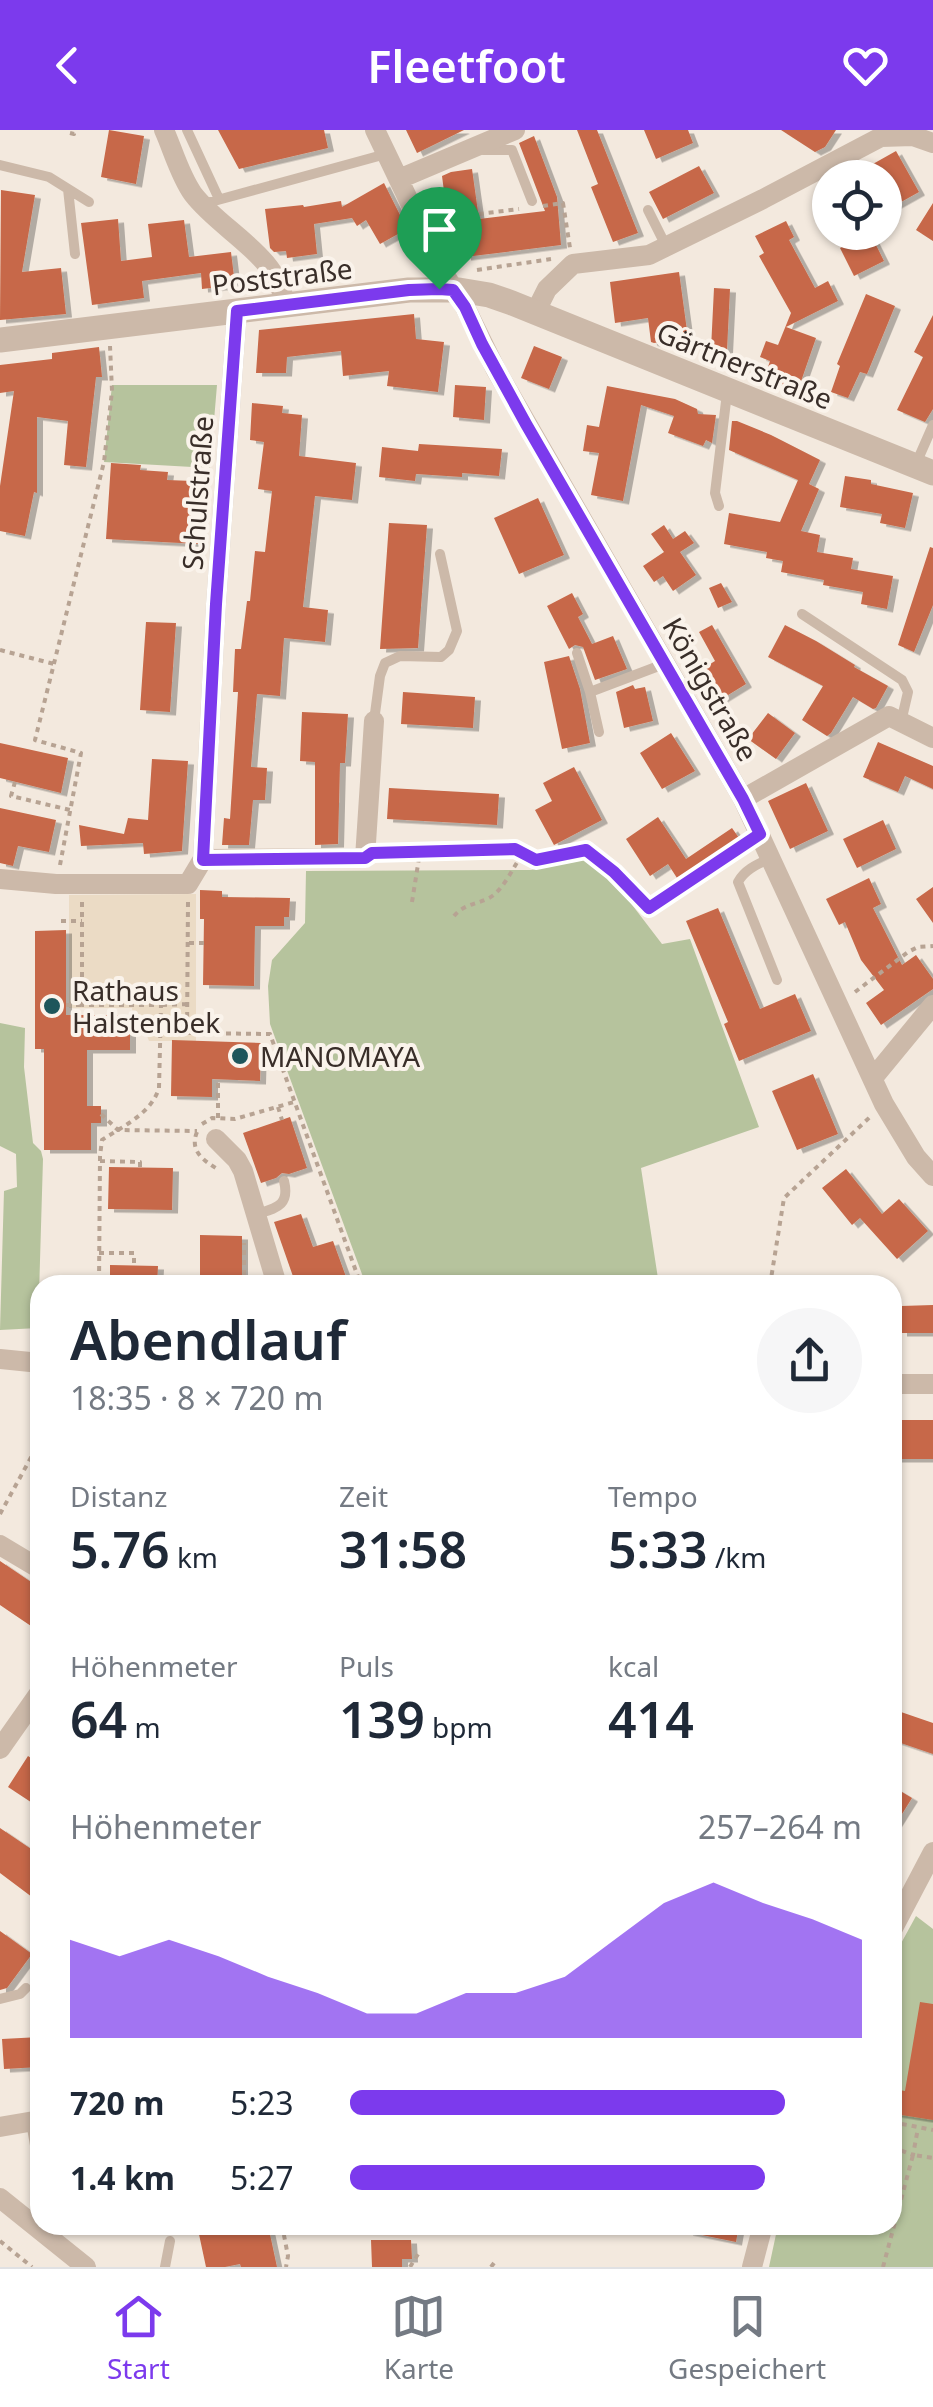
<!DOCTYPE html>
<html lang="de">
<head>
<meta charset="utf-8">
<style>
  body { margin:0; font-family:"Noto Sans",sans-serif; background:#f6f6f7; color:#1f2937; height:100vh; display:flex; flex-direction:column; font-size:38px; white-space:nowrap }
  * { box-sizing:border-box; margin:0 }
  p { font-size:32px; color:#747a83 }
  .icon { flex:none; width:55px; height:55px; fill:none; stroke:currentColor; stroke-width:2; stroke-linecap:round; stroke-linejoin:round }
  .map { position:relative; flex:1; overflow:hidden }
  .panel { position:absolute; left:30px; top:1145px; width:872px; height:960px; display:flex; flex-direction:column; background:#fff; border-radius:30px; box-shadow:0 2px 8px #0004 }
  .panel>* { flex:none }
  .buttons { position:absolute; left:812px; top:30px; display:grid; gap:20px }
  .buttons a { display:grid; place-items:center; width:90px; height:90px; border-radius:50%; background:#fff; box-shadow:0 2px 8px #0004; font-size:50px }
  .pin { position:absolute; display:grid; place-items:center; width:85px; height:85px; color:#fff; margin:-102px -42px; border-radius:50% 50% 50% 0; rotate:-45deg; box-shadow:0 0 10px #0007 }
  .pin .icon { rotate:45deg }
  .round { display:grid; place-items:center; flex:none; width:105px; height:105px; border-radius:52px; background:#f6f6f7 }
  .headline { display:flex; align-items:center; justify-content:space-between; height:170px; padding:0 40px }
  h1 { font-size:55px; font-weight:600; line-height:75px }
  .stats { display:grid; grid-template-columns:repeat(3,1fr); gap:15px; height:170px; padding:10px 40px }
  .stats div { display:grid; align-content:center }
  .stats b { font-size:50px; font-weight:600 }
  .stats small { font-size:28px; font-weight:400 }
  .stats p { font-size:28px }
  .chart { height:280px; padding:20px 40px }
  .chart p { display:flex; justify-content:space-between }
  .chart svg { width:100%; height:180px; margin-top:10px; fill:#7c3aed; opacity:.7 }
  ul { padding:0 40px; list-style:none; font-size:32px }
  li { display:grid; grid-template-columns:160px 120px 1fr; align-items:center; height:75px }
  li i { height:25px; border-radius:12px; background:#7c3aed }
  header { display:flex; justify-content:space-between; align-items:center; height:130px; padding:0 40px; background:#7c3aed; color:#fff; font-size:45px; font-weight:600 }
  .dock { display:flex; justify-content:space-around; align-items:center; height:140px; border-top:2px solid #e0e1e3; background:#fff; font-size:28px; color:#747a83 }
  .dock a { display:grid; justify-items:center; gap:5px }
  .dock .selected { color:#7c3aed }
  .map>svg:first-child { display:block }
</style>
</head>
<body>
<header><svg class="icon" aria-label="back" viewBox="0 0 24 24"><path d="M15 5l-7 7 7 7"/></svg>Fleetfoot<svg class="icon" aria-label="heart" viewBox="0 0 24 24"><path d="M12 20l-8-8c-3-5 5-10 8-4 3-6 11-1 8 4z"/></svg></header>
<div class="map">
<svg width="933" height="2137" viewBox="0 0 933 2137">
  <defs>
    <filter id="shadow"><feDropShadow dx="6" dy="3.5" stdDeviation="0" flood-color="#0004"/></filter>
  </defs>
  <rect width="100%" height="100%" fill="#f3e9de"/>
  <path fill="#b6c39d" d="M 112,255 L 217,255 L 210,338 L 104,332 Z
    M 582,726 L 610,746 L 662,814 L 690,809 L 759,997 L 641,1038 L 659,1155 L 366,1155 L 270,894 L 268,856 L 272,830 L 305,793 L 306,741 L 531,740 Z
    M 0,893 L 25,898 L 24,937 L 33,1013 L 41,1021 L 43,1029 L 38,1198 L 0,1200 L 4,1061 L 17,1057 L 16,1024 L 0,1016 Z
    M 916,1786 L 933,1799 L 933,2137 L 769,2137 L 778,2095 L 892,2095 L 893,1828 Z"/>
  <path fill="#ebdbc5" d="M 196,764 L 196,911 L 149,911 L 145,901 L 133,888 L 132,878 L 69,878 L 69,765 Z"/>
  <path fill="#c76848" filter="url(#shadow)" d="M 109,0 L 144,6 L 136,54 L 101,47 Z
    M 218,0 L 324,0 L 328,18 L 239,39 Z
    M 406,0 L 464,0 L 417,23 Z
    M 577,0 L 597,0 L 638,103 L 613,112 L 591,57 L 598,54 Z
    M 644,0 L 688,0 L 693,13 L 656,29 Z
    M 781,0 L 836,0 L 825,17 L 815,22 Z
    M 534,6 L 557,67 L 561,115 L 465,127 L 460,82 L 447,84 L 442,46 L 451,42 L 472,39 L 479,89 L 545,81 L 519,13 Z
    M 896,21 L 919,62 L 885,81 L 885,48 L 848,48 Z
    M 699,36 L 714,63 L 663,89 L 649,62 Z
    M 384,53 L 407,99 L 380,114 L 366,90 L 357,96 L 352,88 L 314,94 L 317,124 L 287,128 L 286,121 L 274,122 L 270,118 L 265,79 L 303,75 L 304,77 L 341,71 L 342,77 Z
    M 1,60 L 35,65 L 22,142 L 61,138 L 66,184 L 0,190 Z
    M 933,73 L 933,111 L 916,100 Z
    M 118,89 L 121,131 L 152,127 L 148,94 L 184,90 L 189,127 L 231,122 L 235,155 L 202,159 L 201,143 L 142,151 L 144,168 L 92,175 L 81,93 Z
    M 786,91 L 794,107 L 789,110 L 815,158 L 828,151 L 838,171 L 786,197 L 816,208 L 798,260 L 764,249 L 770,231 L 760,227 L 766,211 L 778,215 L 791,183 L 759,126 L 764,123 L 755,106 Z
    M 870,103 L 884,131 L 854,146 L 840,118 Z
    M 679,142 L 688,208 L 654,213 L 651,212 L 648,188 L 615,193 L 610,152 Z
    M 714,158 L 730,159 L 727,220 L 711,219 Z
    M 866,164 L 895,176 L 867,244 L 860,242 L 848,268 L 831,262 L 840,236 L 837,234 Z
    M 414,184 L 416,209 L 444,212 L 438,262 L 387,256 L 389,241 L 343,246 L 341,221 L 287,227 L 286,243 L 256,243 L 259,200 Z
    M 933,185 L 933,279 L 925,292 L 897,280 L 923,227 L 914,222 Z
    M 534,216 L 562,227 L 549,259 L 521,248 Z
    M 99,217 L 102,247 L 96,247 L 86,337 L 64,335 L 68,291 L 37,287 L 37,363 L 34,362 L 25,406 L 0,401 L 0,356 L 14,261 L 0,263 L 0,235 L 52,229 L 52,223 Z
    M 455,255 L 486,257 L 484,290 L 453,287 Z
    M 607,256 L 675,269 L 697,279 L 698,284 L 716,285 L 712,313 L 706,310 L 703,316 L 668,303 L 674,286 L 641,275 L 623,371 L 591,365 L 599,323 L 583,321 L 587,295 L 599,297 Z
    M 252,273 L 283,276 L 282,283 L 302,285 L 299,326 L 356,333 L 352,370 L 315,366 L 303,477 L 328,480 L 325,512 L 284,508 L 280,566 L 257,564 L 251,637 L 267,638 L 265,670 L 253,670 L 249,715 L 222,715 L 224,688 L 230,689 L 238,562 L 233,562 L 235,519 L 241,519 L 247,471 L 250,471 L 255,421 L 265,422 L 272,361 L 258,359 L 264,312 L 250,310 Z
    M 732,291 L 737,291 L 771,305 L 820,330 L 809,354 L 819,359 L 801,401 L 820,405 L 817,422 L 853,428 L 851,439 L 893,446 L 887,479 L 861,474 L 863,462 L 823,455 L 824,450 L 781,442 L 783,431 L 766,428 L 767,422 L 724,414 L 729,383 L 780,392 L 798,350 L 729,320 Z
    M 419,314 L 502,319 L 499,346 L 462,343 L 462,347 L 416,344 L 415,351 L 379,347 L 382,317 L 418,321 Z
    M 111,333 L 141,335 L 140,340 L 168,342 L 167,350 L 193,351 L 191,385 L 200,385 L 199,414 L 106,409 Z
    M 845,346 L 871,350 L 871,354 L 913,363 L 905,398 L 880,393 L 882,384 L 840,377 Z
    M 538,368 L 564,425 L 519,444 L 494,388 Z
    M 389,393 L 427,395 L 418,518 L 380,519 Z
    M 664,395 L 673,409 L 685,401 L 694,413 L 680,422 L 696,445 L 673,461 L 663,446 L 654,452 L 643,436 L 664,422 L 651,404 Z
    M 930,417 L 933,418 L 933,475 L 914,522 L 898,515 Z
    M 721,453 L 732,472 L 718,478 L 709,458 Z
    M 572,463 L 583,484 L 578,487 L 592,514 L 613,506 L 627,539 L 595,550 L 583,517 L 575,515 L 569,519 L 547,476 Z
    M 146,492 L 176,493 L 170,582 L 140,580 Z
    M 712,495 L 746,554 L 720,570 L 702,539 L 715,531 L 699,502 Z
    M 785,495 L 816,511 L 855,535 L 854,537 L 888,556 L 876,578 L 873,579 L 853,567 L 831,603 L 827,606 L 802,590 L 823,556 L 768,527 Z
    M 569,526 L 580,559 L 590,613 L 562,619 L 544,532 Z
    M 633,555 L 635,559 L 645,557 L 653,591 L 624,598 L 616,562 Z
    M 403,562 L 475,567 L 473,598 L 401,594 Z
    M 302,582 L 348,584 L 345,633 L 340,633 L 338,714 L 315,715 L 315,632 L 300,631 Z
    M 768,583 L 795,603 L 776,629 L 748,609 Z
    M 671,603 L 695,641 L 662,659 L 640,623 Z
    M 878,612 L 933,636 L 933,659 L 905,646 L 898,662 L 863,647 Z
    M 0,613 L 68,628 L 61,663 L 0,648 Z
    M 152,629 L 188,631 L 182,721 L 144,724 L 143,713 L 81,716 L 79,695 L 124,704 L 128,688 L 148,690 Z
    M 574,637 L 602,690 L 554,715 L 535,680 L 552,671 L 543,653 Z
    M 806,653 L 828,701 L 790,719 L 768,671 Z
    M 389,658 L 499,664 L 497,695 L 387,689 Z
    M 0,678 L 56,690 L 49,722 L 18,716 L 13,736 L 0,733 Z
    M 658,687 L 686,729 L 732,698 L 739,708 L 677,748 L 668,734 L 650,746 L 626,709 Z
    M 883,690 L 896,719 L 857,738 L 843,709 Z
    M 869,748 L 881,774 L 873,778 L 902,835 L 916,825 L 933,849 L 933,859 L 881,895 L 866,873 L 884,860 L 861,830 L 845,792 L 839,795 L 826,769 Z
    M 933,757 L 933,793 L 916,769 Z
    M 200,760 L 222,761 L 222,767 L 290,768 L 289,787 L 284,787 L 284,796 L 255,796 L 254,856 L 203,855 L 204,789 L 200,789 Z
    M 718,778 L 760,879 L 795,864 L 811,901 L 739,931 L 724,894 L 728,892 L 686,791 Z
    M 66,800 L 66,885 L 130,885 L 130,920 L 87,920 L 87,976 L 101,976 L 101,993 L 91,993 L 91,1020 L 44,1020 L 44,919 L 35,919 L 35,801 Z
    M 172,910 L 261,913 L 260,951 L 212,949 L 212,967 L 171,966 Z
    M 813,944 L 838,1004 L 797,1020 L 772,961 Z
    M 290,987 L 307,1038 L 289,1044 L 282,1043 L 276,1048 L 261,1053 L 243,1003 Z
    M 109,1037 L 173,1038 L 172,1080 L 108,1079 Z
    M 846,1039 L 882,1084 L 899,1069 L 928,1101 L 897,1129 L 860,1088 L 852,1095 L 822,1058 Z
    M 301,1084 L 313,1117 L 333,1111 L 349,1155 L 296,1155 L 274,1092 Z
    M 200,1105 L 242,1106 L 242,1155 L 200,1155 Z
    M 110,1135 L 158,1136 L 157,1155 L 110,1155 Z
    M 933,1175 L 933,1203 L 901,1203 L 901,1176 Z
    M 894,1290 L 933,1290 L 933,1329 L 894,1329 Z
    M 0,1431 L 40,1458 L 40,1488 L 34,1498 L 0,1475 Z
    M 901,1582 L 933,1593 L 933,1624 L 892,1610 Z
    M 28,1626 L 40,1634 L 40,1678 L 8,1657 Z
    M 892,1656 L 912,1668 L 892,1700 Z
    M 0,1698 L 40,1725 L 40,1773 L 0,1743 Z
    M 0,1801 L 32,1824 L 7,1858 L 0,1860 Z
    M 920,1872 L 933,1874 L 933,1990 L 895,1984 L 899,1960 L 905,1961 Z
    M 40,1907 L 40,1937 L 4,1939 L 2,1909 Z
    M 197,2095 L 268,2095 L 277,2137 L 241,2137 L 240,2134 L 225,2137 L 206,2137 Z
    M 688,2095 L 739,2095 L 736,2112 L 687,2102 Z
    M 371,2110 L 411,2110 L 412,2129 L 402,2129 L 402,2137 L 372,2137 Z"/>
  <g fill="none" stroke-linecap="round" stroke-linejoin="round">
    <path stroke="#b7a393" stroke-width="4" stroke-dasharray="5 5" stroke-linecap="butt" d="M 70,3 L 74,4 L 75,0
      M 543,76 L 563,73 L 570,118
      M 439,89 L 519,79
      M 477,140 L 551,129
      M 0,520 L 54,534
      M 15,652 L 11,666 L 70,680
      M 383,723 L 515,719 L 536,730 L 586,720 L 613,741 L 641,769
      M 60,735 L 81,623 L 35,610 L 104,332 L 112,261 L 110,216
      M 82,772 L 82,875 L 161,875 L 159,958 C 151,984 123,996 102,1010 L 100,1026 L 99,1155
      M 188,772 L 187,903 L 270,904 L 361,1155
      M 412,772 L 420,722
      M 454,786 C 464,774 475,775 489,768 C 504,760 513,737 523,723
      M 61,791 L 82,791
      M 189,813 L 204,813
      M 855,862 L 908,822 L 918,817 L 933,816
      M 66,875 L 82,875
      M 162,875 L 188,874
      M 278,977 L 282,990
      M 101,984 L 118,1000 L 197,1001
      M 218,988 L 218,950
      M 202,994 L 212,988 L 235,989 L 294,972
      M 197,1002 C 189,1021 204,1031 219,1040
      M 100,1031 L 140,1032 L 140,1037
      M 99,1123 L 134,1123 L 134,1136
      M 244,1155 L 244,1113
      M 770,1155 L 784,1068 L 870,987
      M 0,1384 L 40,1311
      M 892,1992 L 933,2000
      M 892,2017 L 913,2025 L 918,1998
      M 282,2095 L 288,2126 L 286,2137
      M 0,2111 L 32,2137
      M 410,2137 L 420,2121
      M 491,2137 L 494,2133
      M 883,2137 L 913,2025 L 933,2028"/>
    <path stroke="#ccb9a9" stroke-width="10" d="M 187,0 L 219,69
      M 483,20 L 512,20 L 532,71
      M 0,35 L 49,47 L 89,72
      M 68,59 L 75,124
      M 203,74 L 386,24
      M 648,80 L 666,116
      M 915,336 L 933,295
      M 719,376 L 715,363 L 727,263
      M 802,484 L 902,550 L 908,562 L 901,592
      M 577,523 L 590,562 L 664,534
      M 590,562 L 599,602
      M 374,591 L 380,546 L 385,533 L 400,526 L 441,527 L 449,520 L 457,501 L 440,424
      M 771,728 C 758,734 745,739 738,752 L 777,850
      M 649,777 L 760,704
      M 257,1084 C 276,1078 290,1076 284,1051
      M 0,1869 L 20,1864 L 26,1858
      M 31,1992 L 38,2033
      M 165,2137 L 170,2111"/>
    <path stroke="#ccb9a9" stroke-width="20" d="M 164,0 C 173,20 180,46 193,64 C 222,102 278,124 285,175
      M 375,0 L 443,142 L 465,177 L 496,240 L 743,669 L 884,974 L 916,1027 L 933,1046
      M 399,49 L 515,0
      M 535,183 L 547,159 L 573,134 L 649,125 L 763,69 L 881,7 L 913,6 L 933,13
      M 743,669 L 889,586 L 933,608
      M 203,729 L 365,728 L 374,591
      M 0,749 L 56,754 L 188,754 L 203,729 L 216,474 L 237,181
      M 873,948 L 933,875
      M 216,1009 L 237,1030 L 243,1041 L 277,1155
      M 0,1229 L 40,1233
      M 892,1254 L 933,1254
      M 0,1415 L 40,1439
      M 0,1619 L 40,1562
      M 892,1800 L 933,1722
      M 0,1997 L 40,1990
      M 0,2068 L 86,2137
      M 752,2137 L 763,2095"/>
    <path stroke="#ccb9a9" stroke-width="25" d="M 0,210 L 409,160 L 459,160 L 489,165 L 512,173 L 933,343"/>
  </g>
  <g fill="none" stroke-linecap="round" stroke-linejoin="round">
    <g stroke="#fff" stroke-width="20">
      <path id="route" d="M 439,159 L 453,160 L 465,177 L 482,214 L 526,294 L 743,669 L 760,704 L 649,778 L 614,742 L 586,720 L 536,730 L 515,719 L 372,723 L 365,728 L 203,730 L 216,474 L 237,181 L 409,160 Z"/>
    </g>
    <use href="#route" stroke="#7c3aed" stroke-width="12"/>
  </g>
  <g fill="#1e565b" stroke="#faf3eb" stroke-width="4">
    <circle cx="52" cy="876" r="10"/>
    <circle cx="240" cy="926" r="10"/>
  </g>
  <g text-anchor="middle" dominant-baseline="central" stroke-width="8" stroke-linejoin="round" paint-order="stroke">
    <g font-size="28" fill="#392e29" stroke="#faf3eb">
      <text transform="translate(282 146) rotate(-7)">Poststraße</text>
      <text transform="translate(745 235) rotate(22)">Gärtnerstraße</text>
      <text transform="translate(197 363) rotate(-86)">Schulstraße</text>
      <text transform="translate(711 559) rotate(60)">Königstraße</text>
    </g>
    <g font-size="28" fill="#392e29" stroke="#faf3eb" text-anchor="start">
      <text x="72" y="860">Rathaus<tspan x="72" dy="32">Halstenbek</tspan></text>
      <text x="260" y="926">MANOMAYA</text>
    </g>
  </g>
</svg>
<div class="buttons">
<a><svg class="icon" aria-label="locate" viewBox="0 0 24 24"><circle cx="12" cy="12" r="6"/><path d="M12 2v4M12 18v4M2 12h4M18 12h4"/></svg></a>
</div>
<div class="pin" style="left:439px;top:159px;background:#1e9e55"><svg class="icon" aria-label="arrive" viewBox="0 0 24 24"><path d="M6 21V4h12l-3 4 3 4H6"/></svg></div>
<section class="panel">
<div class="headline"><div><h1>Abendlauf</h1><p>18:35 · 8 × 720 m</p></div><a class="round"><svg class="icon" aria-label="share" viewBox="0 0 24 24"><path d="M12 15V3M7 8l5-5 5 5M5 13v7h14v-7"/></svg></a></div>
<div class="stats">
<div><p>Distanz</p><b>5.76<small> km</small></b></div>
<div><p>Zeit</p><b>31:58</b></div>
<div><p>Tempo</p><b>5:33<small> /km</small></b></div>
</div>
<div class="stats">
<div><p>Höhenmeter</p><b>64<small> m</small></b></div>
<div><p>Puls</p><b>139<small> bpm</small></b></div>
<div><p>kcal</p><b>414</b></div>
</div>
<div class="chart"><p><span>Höhenmeter</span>257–264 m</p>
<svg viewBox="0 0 160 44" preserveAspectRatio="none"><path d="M0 44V20L10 24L20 20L30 24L40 29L50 33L60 38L70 38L80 33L90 33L100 29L110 20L120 11L130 6L140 11L150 15L160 20V44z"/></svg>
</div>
<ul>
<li><b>720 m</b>5:23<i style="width:85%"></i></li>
<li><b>1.4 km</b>5:27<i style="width:81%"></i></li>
</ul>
</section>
</div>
<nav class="dock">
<a class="selected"><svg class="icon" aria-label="home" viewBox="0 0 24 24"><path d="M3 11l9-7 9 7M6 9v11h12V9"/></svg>Start</a>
<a><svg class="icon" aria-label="map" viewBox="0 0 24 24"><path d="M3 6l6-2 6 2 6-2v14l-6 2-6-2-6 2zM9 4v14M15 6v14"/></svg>Karte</a>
<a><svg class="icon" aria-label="saved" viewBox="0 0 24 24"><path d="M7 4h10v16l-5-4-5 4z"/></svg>Gespeichert</a>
</nav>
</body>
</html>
